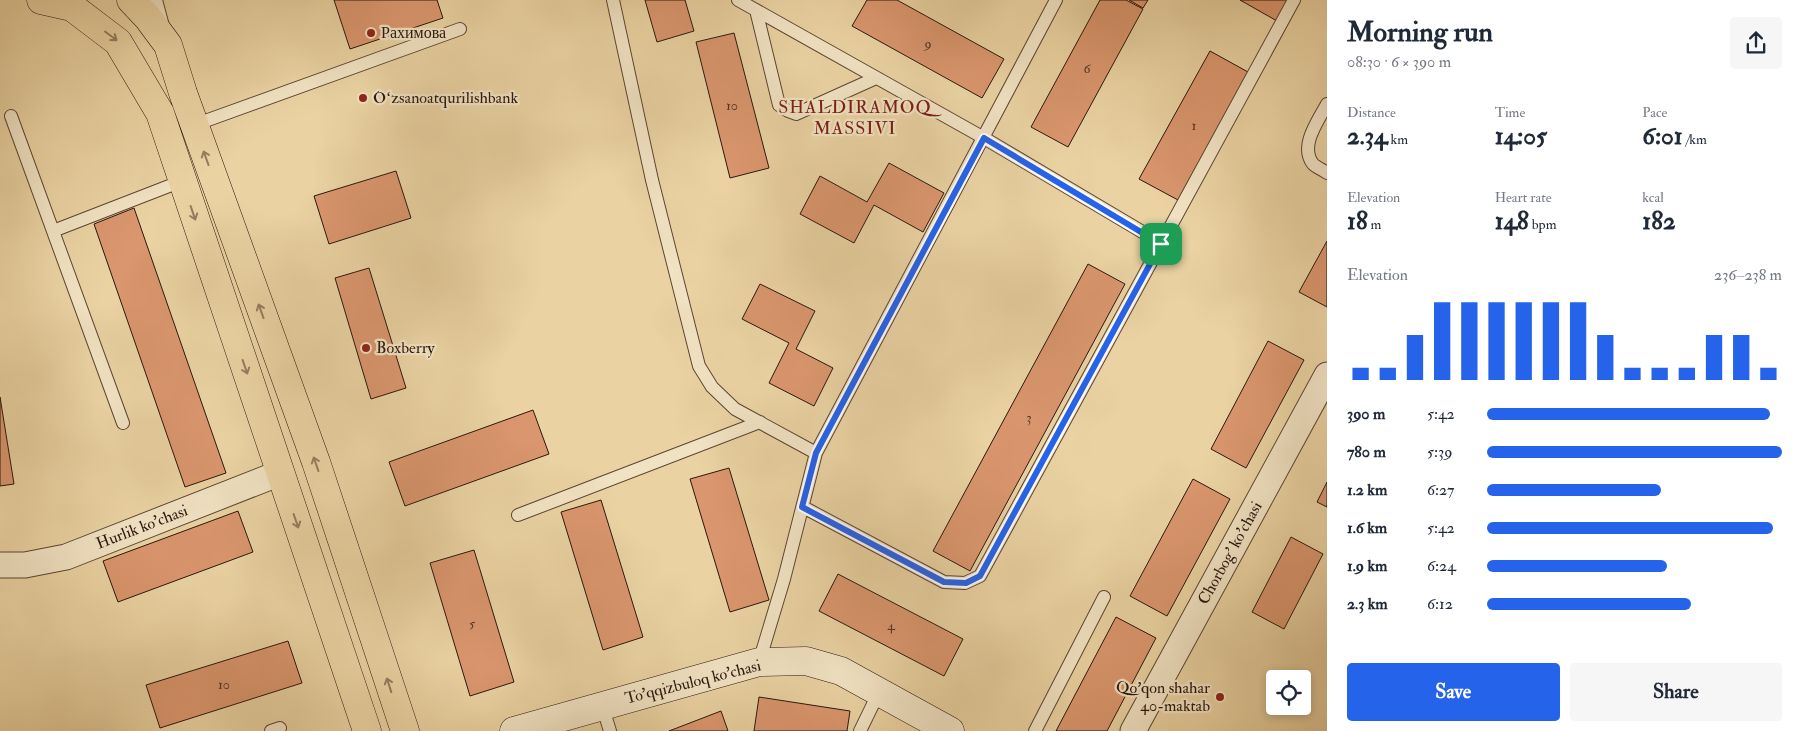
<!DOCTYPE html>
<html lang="en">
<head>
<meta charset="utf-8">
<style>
  body { margin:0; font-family:"IM FELL Double Pica",serif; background:#f6f6f7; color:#1f2937; height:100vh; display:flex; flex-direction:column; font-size:19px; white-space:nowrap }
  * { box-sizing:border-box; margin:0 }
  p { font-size:16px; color:#747a83 }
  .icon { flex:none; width:28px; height:28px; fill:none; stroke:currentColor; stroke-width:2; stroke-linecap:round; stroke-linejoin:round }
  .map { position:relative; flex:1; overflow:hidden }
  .drawer { display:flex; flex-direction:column; background:#fff; width:475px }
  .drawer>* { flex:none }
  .tools { position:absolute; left:1266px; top:670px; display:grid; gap:10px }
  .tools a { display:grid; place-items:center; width:45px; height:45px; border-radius:5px; background:#fff; box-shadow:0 2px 8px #0003; font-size:25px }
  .pin { position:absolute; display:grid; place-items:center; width:42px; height:42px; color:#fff; margin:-21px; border-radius:10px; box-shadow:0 2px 8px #0006 }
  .round { display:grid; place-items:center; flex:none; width:52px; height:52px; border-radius:5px; background:#f6f6f7 }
  .headline { display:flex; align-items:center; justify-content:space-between; height:85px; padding:0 20px }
  h1 { font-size:28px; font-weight:700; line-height:38px }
  .figures { display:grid; grid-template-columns:repeat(3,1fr); gap:8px; height:85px; padding:5px 20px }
  .figures div { display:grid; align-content:center }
  .figures b { font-size:25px; font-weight:700 }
  .figures small { font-size:14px; font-weight:400 }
  .figures p { font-size:14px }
  .chart { height:140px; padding:10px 20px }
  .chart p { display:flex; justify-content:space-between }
  .chart svg { width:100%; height:90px; margin-top:5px; stroke:#2563eb; stroke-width:6 }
  .button { display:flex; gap:10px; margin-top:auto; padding:10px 20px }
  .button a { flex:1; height:58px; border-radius:5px; background:#2563eb; color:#fff; font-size:20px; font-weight:700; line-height:58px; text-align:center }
  .button a+a { background:#f6f6f7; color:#1f2937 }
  ul { padding:0 20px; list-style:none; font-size:16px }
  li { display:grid; grid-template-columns:80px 60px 1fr; align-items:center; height:38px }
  li i { height:12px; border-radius:6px; background:#2563eb }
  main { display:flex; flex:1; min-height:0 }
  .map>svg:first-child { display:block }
</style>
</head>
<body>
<main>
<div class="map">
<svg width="1327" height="731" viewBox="0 0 1327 731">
  <rect width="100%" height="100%" fill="#ead2a2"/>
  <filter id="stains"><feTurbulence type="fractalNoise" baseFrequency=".004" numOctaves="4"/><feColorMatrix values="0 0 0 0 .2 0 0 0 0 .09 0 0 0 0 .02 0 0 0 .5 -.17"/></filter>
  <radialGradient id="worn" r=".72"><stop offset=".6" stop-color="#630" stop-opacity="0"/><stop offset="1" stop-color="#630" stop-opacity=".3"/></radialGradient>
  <path fill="#da966e" stroke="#2b160d" d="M 334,0 L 437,0 L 443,18 L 350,49 Z
    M 645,0 L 685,0 L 694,31 L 657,42 Z
    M 867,0 L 897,0 L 1004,59 L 982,98 L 852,26 Z
    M 1100,0 L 1126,0 L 1143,9 L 1068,147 L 1031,127 Z
    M 1129,0 L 1148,0 L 1143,8 Z
    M 1240,0 L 1289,0 L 1277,21 Z
    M 734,33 L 769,168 L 730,178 L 696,42 Z
    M 1210,51 L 1248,72 L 1178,200 L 1139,179 Z
    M 889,163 L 944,193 L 923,232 L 874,205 L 854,243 L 800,214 L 820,176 L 867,202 Z
    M 396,171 L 411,218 L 329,244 L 314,196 Z
    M 134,208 L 226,473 L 185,487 L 94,224 Z
    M 1327,241 L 1327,307 L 1299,292 Z
    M 1088,264 L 1125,284 L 970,571 L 933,551 Z
    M 369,268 L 406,388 L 371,399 L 335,278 Z
    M 760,284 L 815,311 L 796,349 L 833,368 L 814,406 L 769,383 L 789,343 L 742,319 Z
    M 1268,341 L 1304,360 L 1246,468 L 1211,449 Z
    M 0,397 L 14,484 L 0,486 Z
    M 533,410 L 549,454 L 405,506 L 389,462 Z
    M 729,468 L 769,600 L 730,612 L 690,479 Z
    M 1193,479 L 1230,499 L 1167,616 L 1130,596 Z
    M 1327,482 L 1327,507 L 1317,502 Z
    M 601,500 L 643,637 L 603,650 L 561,512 Z
    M 238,511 L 253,552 L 118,602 L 103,561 Z
    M 1291,537 L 1323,554 L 1284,629 L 1252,612 Z
    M 474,550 L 514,682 L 470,696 L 430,563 Z
    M 838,574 L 963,639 L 944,676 L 819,611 Z
    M 1116,617 L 1156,638 L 1107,731 L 1056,731 Z
    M 288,641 L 302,683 L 160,728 L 146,685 Z
    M 759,697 L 850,711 L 847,731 L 754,731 Z
    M 721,711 L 728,731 L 669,731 Z"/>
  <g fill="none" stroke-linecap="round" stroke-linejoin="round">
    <g stroke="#5b4532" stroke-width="14">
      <path id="lane" d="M 156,0 L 163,26
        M 613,0 L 652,180 L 699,366 L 712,387 L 735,409 L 816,453
        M 738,0 L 984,138 L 1161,243
        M 756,10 L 779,105 L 788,111 L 796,114 L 876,78
        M 1327,104 C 1318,121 1299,146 1313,164 C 1316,167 1323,170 1327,173
        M 11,116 L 123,423
        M 194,125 L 460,29
        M 53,231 L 182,181
        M 803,507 L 944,582 L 965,583 L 980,576 L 1294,0
        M 518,515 L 760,422
        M 759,662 L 784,579 L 816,453 L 1056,0
        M 602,705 L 610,731
        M 271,731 L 280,728
        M 860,731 L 879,692
        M 1035,731 L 1104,597"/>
    </g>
    <g stroke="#5b4532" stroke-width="27">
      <path id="street" d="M 0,565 L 25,565 L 66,557 L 280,473
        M 1133,731 L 1327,375"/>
    </g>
    <g stroke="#2b160d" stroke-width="29">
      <path id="secondary" d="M 514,731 L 759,662 L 806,661 L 841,671 L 950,731"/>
    </g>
    <g stroke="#2b160d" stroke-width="29">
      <path id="primary" d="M 41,0 L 72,7 L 118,42 L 160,113 L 367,731
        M 131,0 L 148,18 L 168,45 L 183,93 L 316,462 L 405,731"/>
    </g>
    <use href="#lane" stroke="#f1e2c3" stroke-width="12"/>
    <use href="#street" stroke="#f1e2c3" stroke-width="25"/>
    <use href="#secondary" stroke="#f1e2c3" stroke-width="28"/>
    <use href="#primary" stroke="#ead2a2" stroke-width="28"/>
  </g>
  <defs><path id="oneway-shaft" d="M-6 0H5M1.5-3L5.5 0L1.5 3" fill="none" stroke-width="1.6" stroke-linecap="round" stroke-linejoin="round" transform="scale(1.25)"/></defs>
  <g stroke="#947d5f">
    <use href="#oneway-shaft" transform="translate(111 36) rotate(37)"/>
    <use href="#oneway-shaft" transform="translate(206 158) rotate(-110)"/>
    <use href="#oneway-shaft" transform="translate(193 213) rotate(71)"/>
    <use href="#oneway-shaft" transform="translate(261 311) rotate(-110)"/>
    <use href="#oneway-shaft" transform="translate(245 367) rotate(71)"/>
    <use href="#oneway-shaft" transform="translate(316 464) rotate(-109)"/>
    <use href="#oneway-shaft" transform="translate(296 521) rotate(71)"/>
    <use href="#oneway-shaft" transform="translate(389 685) rotate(-108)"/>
  </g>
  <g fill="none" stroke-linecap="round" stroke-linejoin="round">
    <g stroke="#fff" stroke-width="10">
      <path id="route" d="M 984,138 L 1161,244 L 980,576 L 966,583 L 944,582 L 802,507 L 816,453 Z"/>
    </g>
    <use href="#route" stroke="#2563eb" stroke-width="6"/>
  </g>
  <g fill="#8f2418" stroke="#f1e2c3" stroke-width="2">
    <circle cx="371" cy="33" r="5"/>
    <circle cx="363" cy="98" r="5"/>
    <circle cx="366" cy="348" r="5"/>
    <circle cx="1220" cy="697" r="5"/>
  </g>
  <g text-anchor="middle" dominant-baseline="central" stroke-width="4.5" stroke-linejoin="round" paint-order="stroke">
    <g font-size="14" fill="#573625">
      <text x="928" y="43">9</text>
      <text x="1087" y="68">6</text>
      <text x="732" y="105">10</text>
      <text x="1194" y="125">1</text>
      <text x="1029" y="417">3</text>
      <text x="472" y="623">5</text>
      <text x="891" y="625">4</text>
      <text x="224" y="684">10</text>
    </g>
    <g font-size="16" fill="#2b160d" stroke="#f1e2c3" text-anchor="start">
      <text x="381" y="33">Рахимова</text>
      <text x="373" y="98">Oʻzsanoatqurilishbank</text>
      <text x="376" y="348">Boxberry</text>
      <text x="1210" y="688" text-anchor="end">Qo'qon shahar<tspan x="1210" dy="18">40-maktab</tspan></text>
    </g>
    <g font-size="16" fill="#2b160d" stroke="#f1e2c3">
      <text transform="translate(142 527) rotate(-21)">Hurlik ko'chasi</text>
      <text transform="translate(1230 553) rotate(-61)">Chorbog' ko'chasi</text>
      <text transform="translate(693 682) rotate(-14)">To'qqizbuloq ko'chasi</text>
    </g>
    <g font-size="18" letter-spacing="1" fill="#7a1f14" stroke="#f1e2c3">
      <text x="855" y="107">SHALDIRAMOQ<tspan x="855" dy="21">MASSIVI</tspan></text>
    </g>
  </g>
  <rect width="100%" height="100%" filter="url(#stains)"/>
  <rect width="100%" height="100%" fill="url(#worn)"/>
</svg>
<div class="tools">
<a><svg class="icon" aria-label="locate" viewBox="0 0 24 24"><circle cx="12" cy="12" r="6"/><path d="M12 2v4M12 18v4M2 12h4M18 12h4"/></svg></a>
</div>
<div class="pin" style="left:1161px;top:244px;background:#1e9e55"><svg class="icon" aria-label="arrive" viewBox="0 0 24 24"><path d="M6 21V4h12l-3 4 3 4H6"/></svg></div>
</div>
<section class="drawer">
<div class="headline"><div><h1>Morning run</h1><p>08:30 · 6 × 390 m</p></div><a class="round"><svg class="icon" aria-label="share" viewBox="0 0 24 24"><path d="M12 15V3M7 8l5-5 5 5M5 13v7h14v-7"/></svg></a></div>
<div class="figures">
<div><p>Distance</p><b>2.34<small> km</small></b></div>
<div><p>Time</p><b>14:05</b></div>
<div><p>Pace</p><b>6:01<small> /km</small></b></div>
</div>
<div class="figures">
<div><p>Elevation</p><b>18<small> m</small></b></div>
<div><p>Heart rate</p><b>148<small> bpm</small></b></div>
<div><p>kcal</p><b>182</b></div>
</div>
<div class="chart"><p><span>Elevation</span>236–238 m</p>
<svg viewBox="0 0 160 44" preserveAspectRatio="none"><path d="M5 44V38M15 44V38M25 44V22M35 44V6M45 44V6M55 44V6M65 44V6M75 44V6M85 44V6M95 44V22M105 44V38M115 44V38M125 44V38M135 44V22M145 44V22M155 44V38"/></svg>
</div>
<ul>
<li><b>390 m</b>5:42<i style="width:96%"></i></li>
<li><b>780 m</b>5:39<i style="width:100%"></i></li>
<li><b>1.2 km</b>6:27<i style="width:59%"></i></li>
<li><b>1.6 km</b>5:42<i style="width:97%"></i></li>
<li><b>1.9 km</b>6:24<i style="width:61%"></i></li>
<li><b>2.3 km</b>6:12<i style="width:69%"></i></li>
</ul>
<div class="button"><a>Save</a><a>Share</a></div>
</section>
</main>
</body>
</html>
